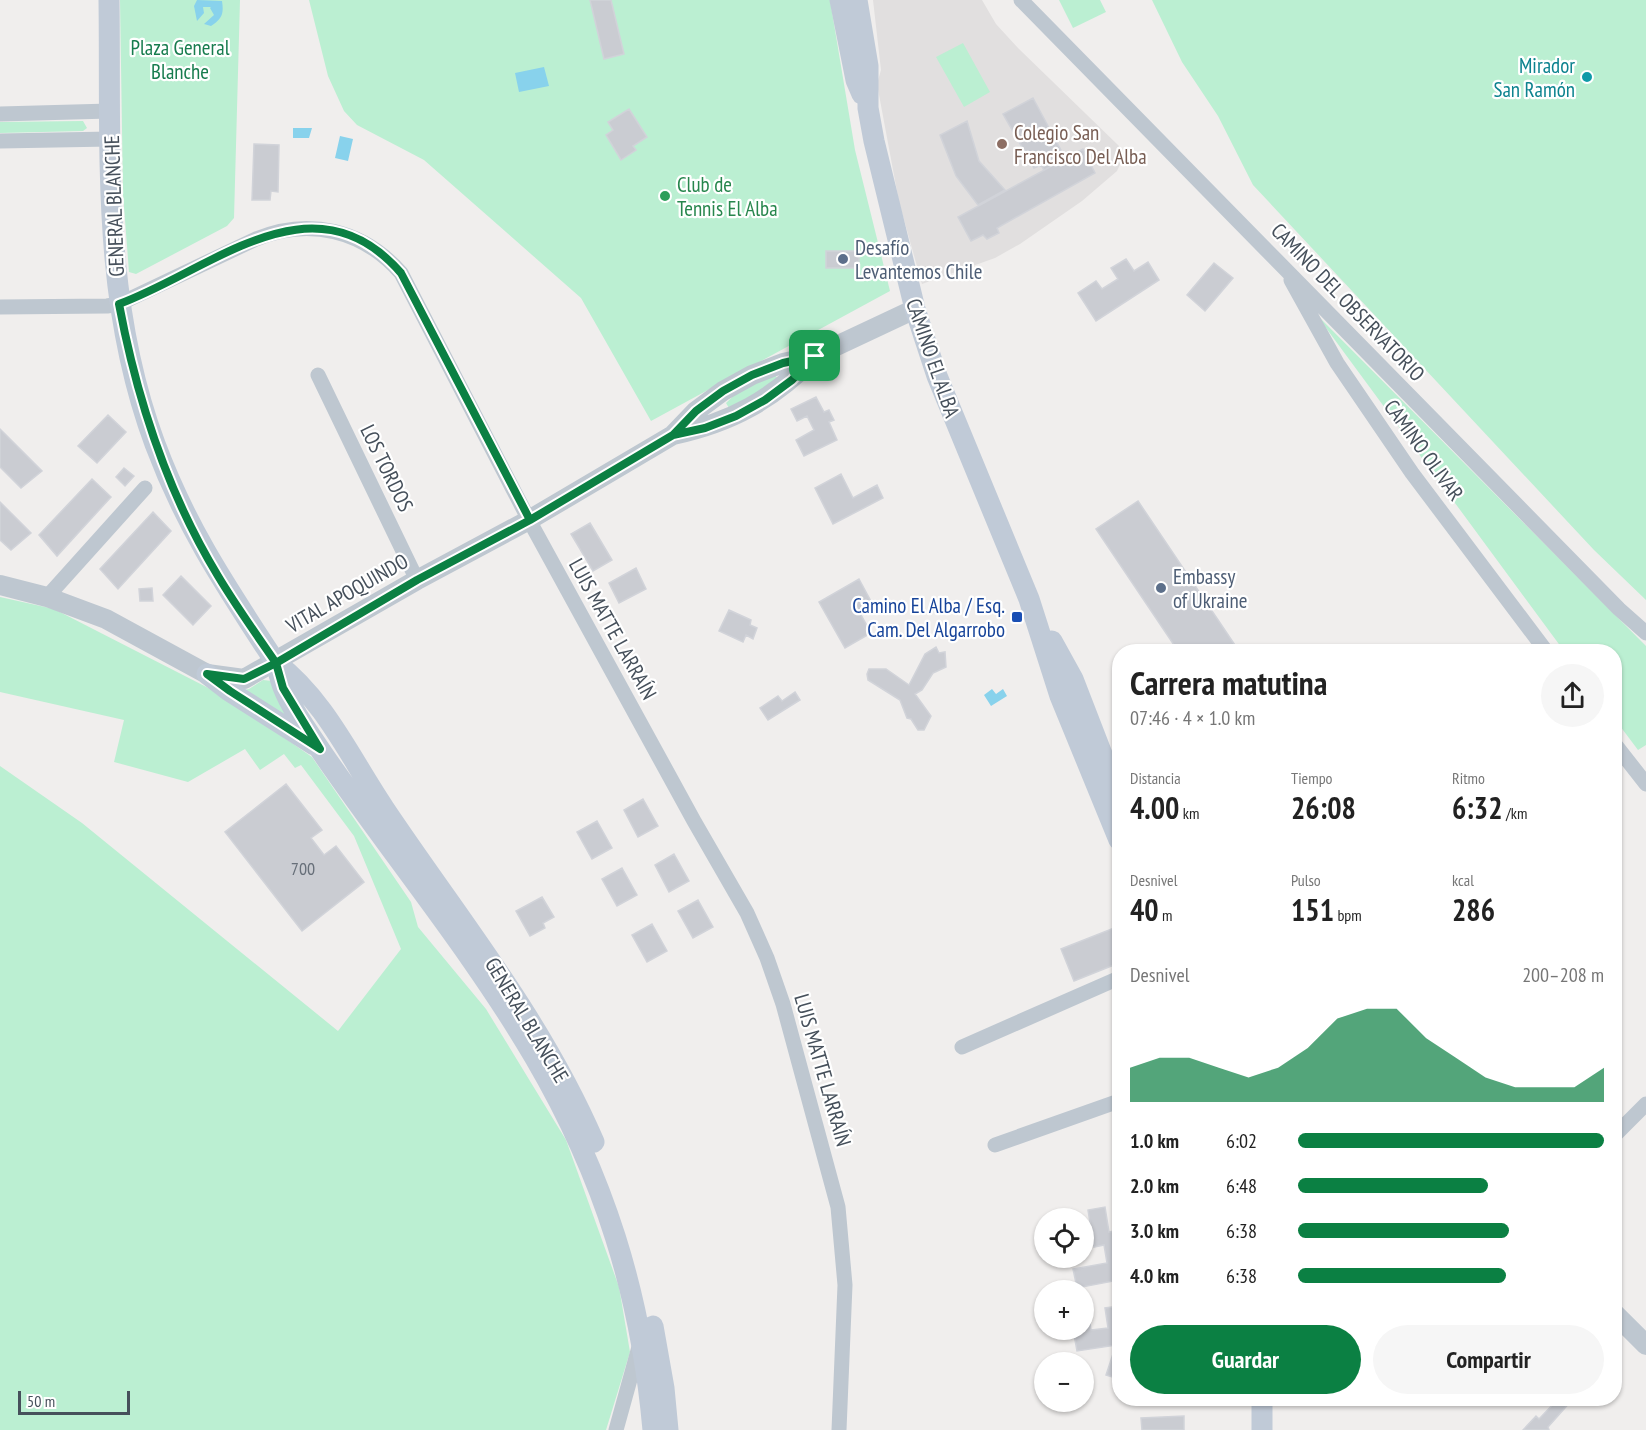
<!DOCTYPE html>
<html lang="es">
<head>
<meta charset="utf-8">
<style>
  body { margin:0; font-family:"PT Sans Narrow",sans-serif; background:#f6f6f6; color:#222; height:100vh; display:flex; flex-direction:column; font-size:22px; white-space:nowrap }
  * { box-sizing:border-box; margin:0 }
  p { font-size:20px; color:#767676 }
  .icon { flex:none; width:33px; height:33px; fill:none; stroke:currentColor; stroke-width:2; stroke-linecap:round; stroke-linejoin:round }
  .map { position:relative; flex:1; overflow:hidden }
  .sheet { position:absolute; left:1112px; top:644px; width:510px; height:762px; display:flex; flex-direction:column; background:#fff; border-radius:24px; box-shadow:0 2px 4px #0004 }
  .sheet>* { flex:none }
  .controls { position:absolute; left:1034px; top:1208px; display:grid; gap:12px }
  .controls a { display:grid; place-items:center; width:60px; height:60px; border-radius:50%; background:#fff; box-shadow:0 2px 4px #0004; font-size:30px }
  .scale { position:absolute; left:18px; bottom:15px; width:112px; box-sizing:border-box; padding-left:6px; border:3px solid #46505b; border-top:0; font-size:16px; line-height:21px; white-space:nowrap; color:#46505b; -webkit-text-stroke:4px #fff; paint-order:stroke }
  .pin { position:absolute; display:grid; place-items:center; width:51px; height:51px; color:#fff; margin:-26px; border-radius:12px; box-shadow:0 3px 9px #0006 }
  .round { display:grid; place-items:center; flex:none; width:63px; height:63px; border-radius:32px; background:#f6f6f6 }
  .head { display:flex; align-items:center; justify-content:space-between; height:102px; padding:0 18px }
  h1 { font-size:33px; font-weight:700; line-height:45px }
  .stats { display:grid; grid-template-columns:repeat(3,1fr); gap:9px; height:102px; padding:6px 18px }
  .stats div { display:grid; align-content:center }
  .stats b { font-size:30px; font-weight:700 }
  .stats small { font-size:16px; font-weight:400 }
  .stats p { font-size:16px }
  .chart { height:168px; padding:12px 18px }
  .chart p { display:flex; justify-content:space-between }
  .chart svg { width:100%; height:108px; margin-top:6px; fill:#0b8043; opacity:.7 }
  .action { display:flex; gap:12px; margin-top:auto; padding:12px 18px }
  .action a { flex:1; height:69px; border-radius:36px; background:#0b8043; color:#fff; font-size:24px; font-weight:700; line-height:69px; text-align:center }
  .action a+a { background:#f6f6f6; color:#222 }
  ul { padding:0 18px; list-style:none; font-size:20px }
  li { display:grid; grid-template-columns:96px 72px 1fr; align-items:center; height:45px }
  li i { height:15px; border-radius:8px; background:#0b8043 }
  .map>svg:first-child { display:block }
</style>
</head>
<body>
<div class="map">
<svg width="1646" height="1430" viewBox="0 0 1646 1430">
  <rect width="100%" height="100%" fill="#f0eeed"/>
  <path fill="#e1dfdf" d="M 873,0 L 982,0 L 996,24 L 1018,48 L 1119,146 L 1123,158 L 1117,171 L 1082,201 L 1020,244 L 995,258 L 922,284 L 899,202 L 877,84 L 881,70 Z"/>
  <path fill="#bbefd2" d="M 120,0 L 240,0 L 234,218 L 227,226 L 136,274 L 129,272 L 123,194 Z
    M 309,0 L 830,0 L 855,150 L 890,291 L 651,421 L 581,298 L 424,160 L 357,125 L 344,111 L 328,76 Z
    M 1059,0 L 1100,0 L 1106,12 L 1073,28 Z
    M 1152,0 L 1646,0 L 1646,600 L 1594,550 L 1253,185 L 1218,116 L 1182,62 Z
    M 963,43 L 990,92 L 964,107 L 936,57 Z
    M 83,121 L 87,128 L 83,131 L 0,133 L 0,122 Z
    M 1315,313 L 1646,646 L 1646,745 L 1638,750 L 1614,718 L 1614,651 L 1564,651 Z
    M 775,375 L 777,378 L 755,397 L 729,408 L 726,403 L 748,382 Z
    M 0,597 L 54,609 L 224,696 L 312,757 L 411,902 L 418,927 L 486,1009 L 566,1140 L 619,1287 L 630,1352 L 606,1430 L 0,1430 L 0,766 L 82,823 L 338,1031 L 401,949 L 354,836 L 301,765 L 295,768 L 284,754 L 260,770 L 245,749 L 188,782 L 114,762 L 124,720 L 0,692 Z
    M 263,680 L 272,681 L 305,733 L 240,691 L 249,689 Z"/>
  <path fill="#88d2ec" d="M 197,0 L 222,1 C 224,14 222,19 211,26 L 204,24 L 214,15 L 210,8 L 211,7 L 203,7 L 204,13 L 197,21 L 194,6 Z
    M 544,67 L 549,86 L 519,92 L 515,73 Z
    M 293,128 L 312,128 L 309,138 L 293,138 Z
    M 340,136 L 353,139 L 348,161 L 335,158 Z
    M 992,689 L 996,694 L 1003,689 L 1007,696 L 991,706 L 984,695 Z"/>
  <path fill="#caccd2" stroke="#d1d3d9" stroke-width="1.5" d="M 590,0 L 611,0 L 624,54 L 604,59 Z
    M 1033,98 L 1062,152 L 1055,157 L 1058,163 L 1044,170 L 1041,165 L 1034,168 L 1003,114 Z
    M 629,109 L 647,137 L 633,146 L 636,150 L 621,160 L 606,135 L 613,130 L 608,122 Z
    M 967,121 L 979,161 L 1005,190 L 978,205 L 956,176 L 940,135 Z
    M 254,144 L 279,145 L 278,192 L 271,191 L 270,200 L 252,200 Z
    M 1083,149 L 1095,173 L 997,228 L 999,233 L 987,239 L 983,235 L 971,241 L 958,217 Z
    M 826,251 L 859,251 L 859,268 L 826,268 Z
    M 1126,259 L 1134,271 L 1148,262 L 1159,280 L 1096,321 L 1078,293 L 1096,281 L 1102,289 L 1118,279 L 1111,268 Z
    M 1214,263 L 1233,278 L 1205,311 L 1187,295 Z
    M 816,397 L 824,412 L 829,410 L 834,420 L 829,422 L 837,440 L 804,456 L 796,440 L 814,430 L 807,416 L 797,421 L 791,409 Z
    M 108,415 L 126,432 L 97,463 L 78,446 Z
    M 0,429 L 42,471 L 21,488 L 0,467 Z
    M 124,468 L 134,476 L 125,486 L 116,477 Z
    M 841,474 L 853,498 L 877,485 L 883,498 L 833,524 L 815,488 Z
    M 92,479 L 111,497 L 57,556 L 39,535 Z
    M 1138,501 L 1239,651 L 1178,651 L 1096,529 Z
    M 0,502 L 31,533 L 11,550 L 0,540 Z
    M 153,512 L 171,531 L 118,589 L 100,569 Z
    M 590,523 L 612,560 L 593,571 L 571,534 Z
    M 636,568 L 646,589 L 619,603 L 609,583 Z
    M 181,576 L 211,606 L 193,625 L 163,595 Z
    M 859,579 L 873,605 L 860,613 L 871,633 L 845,648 L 819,602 Z
    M 152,588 L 153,601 L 140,601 L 139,589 Z
    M 729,610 L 751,620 L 750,625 L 757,628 L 753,639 L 746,635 L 743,642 L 719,631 Z
    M 936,647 L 939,653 L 945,652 L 946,667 L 933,673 L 922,690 L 915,694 L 931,716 L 924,730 L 918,730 L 911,719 L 907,718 L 900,700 L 868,680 L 867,674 L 869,669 L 886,669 L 909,685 L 925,654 Z
    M 795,692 L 800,700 L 768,720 L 760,708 L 778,696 L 782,701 Z
    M 286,784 L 322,830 L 311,838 L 324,855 L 336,846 L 364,882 L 302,931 L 225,832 Z
    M 643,799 L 658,826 L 638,837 L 624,810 Z
    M 597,821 L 612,848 L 592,859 L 577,832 Z
    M 674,854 L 689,881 L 669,892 L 655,865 Z
    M 622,868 L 637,895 L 617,906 L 602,879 Z
    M 542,897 L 554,917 L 543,923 L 545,928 L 530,936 L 516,911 Z
    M 698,900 L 713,927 L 693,938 L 678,911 Z
    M 652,924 L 667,951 L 647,962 L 632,935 Z
    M 1119,926 L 1119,963 L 1074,981 L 1061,949 Z
    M 1105,1207 L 1109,1232 L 1119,1230 L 1119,1280 L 1077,1288 L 1073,1269 L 1107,1263 L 1104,1245 L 1094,1247 L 1088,1210 Z
    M 1119,1306 L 1119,1379 L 1106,1375 L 1116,1345 L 1077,1351 L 1073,1329 L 1083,1329 L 1083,1310 L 1088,1309 L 1091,1330 L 1108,1328 L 1105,1308 Z
    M 1559,1398 L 1572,1400 L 1548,1427 L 1549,1430 L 1523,1430 L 1536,1416 L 1539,1419 Z
    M 1184,1416 L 1184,1430 L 1142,1430 L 1141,1418 Z"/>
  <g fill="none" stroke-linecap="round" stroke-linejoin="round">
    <path stroke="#bec7d0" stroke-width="15" d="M 1021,0 L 1619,609 L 1646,633
      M 0,114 L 110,111
      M 0,141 L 111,139
      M 1291,280 L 1337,363 L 1412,473 L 1546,651
      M 0,307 L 107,306 L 119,304 L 256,239 C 309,217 363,230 401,273 L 529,520 L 694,821 L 747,913 L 767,958 L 783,1004 L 838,1207 L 845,1285 L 839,1430
      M 318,375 L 417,580
      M 47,597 L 145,488
      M 1614,743 L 1646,784
      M 962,1047 L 1119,978
      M 1614,1136 L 1646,1104
      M 995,1145 L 1119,1101
      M 616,1430 L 639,1347"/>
    <path stroke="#bec7d0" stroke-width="20" d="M 673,435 C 733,422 771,400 815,357
      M 0,585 L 47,597 L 106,619 L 207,674 L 244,679 L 417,580 L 529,520 L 673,435 L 696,411 L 723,391 L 752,375 L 783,363 L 815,356 L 915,309
      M 1614,1313 L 1646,1345"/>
    <path stroke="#c0cad7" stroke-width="21" d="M 109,0 C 111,152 101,299 155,444 C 186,527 225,585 272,657 C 278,666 279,677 283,687 C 292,710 309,733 323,754 C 393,856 473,952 535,1058 C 604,1176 641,1294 653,1430
      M 840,0 L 856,80 L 862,94
      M 857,0 L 868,66 L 868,108 L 874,141 L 915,309 L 937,376 L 1029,599 L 1060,696 L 1119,840
      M 1052,641 L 1073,679 L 1119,798
      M 276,663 C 324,699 351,759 384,808 C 459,920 540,1017 594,1142
      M 207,674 L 229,691 L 314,745
      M 653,1326 L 664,1388 L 668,1430
      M 1262,1398 L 1262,1430"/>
  </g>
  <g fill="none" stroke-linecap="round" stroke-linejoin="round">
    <g stroke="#fff" stroke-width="12">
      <path id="route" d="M 815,356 L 783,363 L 752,375 L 723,391 L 696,411 L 673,435 L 530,520 L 401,273 C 313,172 212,270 119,304 C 137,400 167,492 218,576 C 236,606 256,634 276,663 L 244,679 L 207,674 L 230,691 L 320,749 L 283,688 L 276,663 L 417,580 L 530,520 L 673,435 L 705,428 L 736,416 L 765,400 L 792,380 L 815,356"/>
    </g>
    <use href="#route" stroke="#0b8043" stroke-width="8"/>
  </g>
  <circle fill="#0f9aa8" stroke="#fff" stroke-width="2" cx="1587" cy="77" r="6"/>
  <circle fill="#8d6e63" stroke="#fff" stroke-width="2" cx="1002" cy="144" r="6"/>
  <circle fill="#2e9e5b" stroke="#fff" stroke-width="2" cx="665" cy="196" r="6"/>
  <g fill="#5c6f8a" stroke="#fff" stroke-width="2">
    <circle cx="843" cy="259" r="6"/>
    <circle cx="1161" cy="588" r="6"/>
  </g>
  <rect fill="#1a4fb4" stroke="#fff" stroke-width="2" x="1011" y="611" width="12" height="12" rx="3"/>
  <g text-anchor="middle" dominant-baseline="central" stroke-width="4.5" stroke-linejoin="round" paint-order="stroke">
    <g font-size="18" fill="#676f79">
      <text x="303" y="868">700</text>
    </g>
    <g font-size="21" fill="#177c4e" stroke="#fff">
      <text x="180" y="47">Plaza General<tspan x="180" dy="24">Blanche</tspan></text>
    </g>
    <g font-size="21" fill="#0d838f" stroke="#fff" text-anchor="end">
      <text x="1575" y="65">Mirador<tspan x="1575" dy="24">San Ramón</tspan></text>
    </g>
    <g font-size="21" fill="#785e54" stroke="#fff" text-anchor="start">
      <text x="1014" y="132">Colegio San<tspan x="1014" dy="24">Francisco Del Alba</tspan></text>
    </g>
    <g font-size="21" fill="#27864d" stroke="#fff" text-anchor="start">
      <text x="677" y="184">Club de<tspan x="677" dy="24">Tennis El Alba</tspan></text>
    </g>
    <g font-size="21" fill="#46505b" stroke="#fff">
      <text transform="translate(114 206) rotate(-92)">GENERAL BLANCHE</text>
      <text transform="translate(1348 302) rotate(46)">CAMINO DEL OBSERVATORIO</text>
      <text transform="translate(933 358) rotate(71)">CAMINO EL ALBA</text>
      <text transform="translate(1424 450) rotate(54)">CAMINO OLIVAR</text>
      <text transform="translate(387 468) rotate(64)">LOS TORDOS</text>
      <text transform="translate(347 593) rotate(-30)">VITAL APOQUINDO</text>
      <text transform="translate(613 629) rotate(61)">LUIS MATTE LARRAÍN</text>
      <text transform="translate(527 1020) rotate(59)">GENERAL BLANCHE</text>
      <text transform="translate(823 1070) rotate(74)">LUIS MATTE LARRAÍN</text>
    </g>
    <g font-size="21" fill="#4e5e75" stroke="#fff" text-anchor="start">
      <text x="855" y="247">Desafío<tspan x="855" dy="24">Levantemos Chile</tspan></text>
      <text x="1173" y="576">Embassy<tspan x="1173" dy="24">of Ukraine</tspan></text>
    </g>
    <g font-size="21" fill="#164399" stroke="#fff" text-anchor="end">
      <text x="1005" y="605">Camino El Alba / Esq.<tspan x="1005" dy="24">Cam. Del Algarrobo</tspan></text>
    </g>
  </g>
</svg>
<div class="controls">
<a><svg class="icon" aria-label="locate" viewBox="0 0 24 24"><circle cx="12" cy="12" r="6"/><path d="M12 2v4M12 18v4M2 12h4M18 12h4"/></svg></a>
<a>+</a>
<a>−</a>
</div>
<div class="scale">50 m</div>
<div class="pin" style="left:815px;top:356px;background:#1e9e55"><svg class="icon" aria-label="arrive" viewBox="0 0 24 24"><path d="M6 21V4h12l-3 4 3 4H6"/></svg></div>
<section class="sheet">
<div class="head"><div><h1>Carrera matutina</h1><p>07:46 · 4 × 1.0 km</p></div><a class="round"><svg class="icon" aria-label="share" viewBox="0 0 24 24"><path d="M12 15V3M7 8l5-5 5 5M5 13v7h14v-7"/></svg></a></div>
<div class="stats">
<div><p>Distancia</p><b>4.00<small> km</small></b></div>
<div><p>Tiempo</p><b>26:08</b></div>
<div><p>Ritmo</p><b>6:32<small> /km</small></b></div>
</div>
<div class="stats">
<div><p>Desnivel</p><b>40<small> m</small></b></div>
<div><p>Pulso</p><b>151<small> bpm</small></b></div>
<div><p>kcal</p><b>286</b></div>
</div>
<div class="chart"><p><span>Desnivel</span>200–208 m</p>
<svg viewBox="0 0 160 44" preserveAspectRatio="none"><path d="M0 44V30L10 26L20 26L30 30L40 34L50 30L60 22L70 10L80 6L90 6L100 18L110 26L120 34L130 38L140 38L150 38L160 30V44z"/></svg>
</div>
<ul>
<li><b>1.0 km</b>6:02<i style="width:100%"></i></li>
<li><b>2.0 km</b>6:48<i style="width:62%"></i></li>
<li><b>3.0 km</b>6:38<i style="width:69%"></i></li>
<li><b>4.0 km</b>6:38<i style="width:68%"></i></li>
</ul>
<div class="action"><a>Guardar</a><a>Compartir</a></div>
</section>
</div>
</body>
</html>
